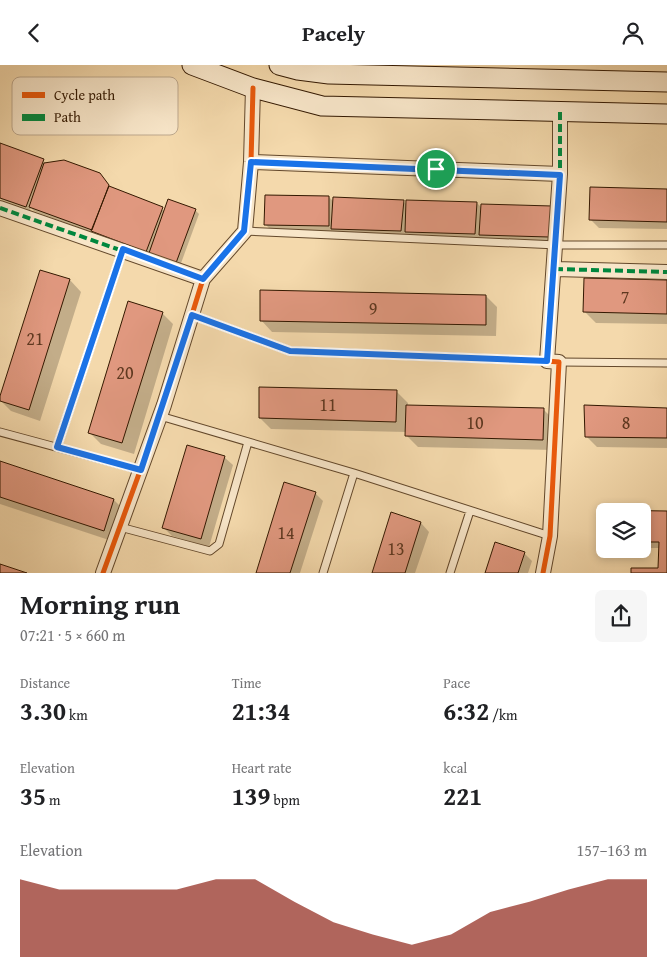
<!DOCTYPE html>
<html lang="en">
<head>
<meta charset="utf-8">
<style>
  body { margin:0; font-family:"Gentium Book Plus",serif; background:#f6f6f6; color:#202124; height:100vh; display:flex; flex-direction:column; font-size:19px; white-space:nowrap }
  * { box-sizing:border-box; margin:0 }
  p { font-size:16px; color:#757577 }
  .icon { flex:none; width:28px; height:28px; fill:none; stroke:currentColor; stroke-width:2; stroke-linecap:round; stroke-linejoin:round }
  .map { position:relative; height:508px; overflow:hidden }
  .drawer { display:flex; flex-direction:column; background:#fff; flex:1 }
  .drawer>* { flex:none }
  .controls { position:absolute; left:596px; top:438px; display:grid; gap:10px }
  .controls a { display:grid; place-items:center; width:55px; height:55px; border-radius:8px; background:#fff; box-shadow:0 2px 8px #0003; font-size:25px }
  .pin { position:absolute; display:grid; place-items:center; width:42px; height:42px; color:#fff; margin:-21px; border:2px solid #fff; border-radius:50%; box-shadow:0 1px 5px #0007 }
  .round { display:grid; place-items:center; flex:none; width:52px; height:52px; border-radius:8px; background:#f6f6f6 }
  .summary { display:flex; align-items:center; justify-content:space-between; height:85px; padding:0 20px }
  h1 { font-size:28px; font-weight:800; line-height:38px }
  .metrics { display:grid; grid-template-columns:repeat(3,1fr); gap:8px; height:85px; padding:5px 20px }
  .metrics div { display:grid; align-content:center }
  .metrics b { font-size:25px; font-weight:800 }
  .metrics small { font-size:14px; font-weight:400 }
  .metrics p { font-size:14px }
  .chart { height:140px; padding:10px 20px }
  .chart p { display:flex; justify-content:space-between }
  .chart svg { width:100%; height:90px; margin-top:5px; fill:#8f2418; opacity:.7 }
  header { display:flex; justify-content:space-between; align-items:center; height:65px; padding:0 20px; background:#fff; font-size:22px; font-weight:800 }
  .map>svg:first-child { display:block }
</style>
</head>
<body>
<header><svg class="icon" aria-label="back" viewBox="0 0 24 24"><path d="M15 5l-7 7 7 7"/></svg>Pacely<svg class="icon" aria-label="person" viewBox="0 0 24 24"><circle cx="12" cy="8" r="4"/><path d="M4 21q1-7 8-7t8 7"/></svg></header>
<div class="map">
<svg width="667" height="508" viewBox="0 0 667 508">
  <rect width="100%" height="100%" fill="#f4d9ac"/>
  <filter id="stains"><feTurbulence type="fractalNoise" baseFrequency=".004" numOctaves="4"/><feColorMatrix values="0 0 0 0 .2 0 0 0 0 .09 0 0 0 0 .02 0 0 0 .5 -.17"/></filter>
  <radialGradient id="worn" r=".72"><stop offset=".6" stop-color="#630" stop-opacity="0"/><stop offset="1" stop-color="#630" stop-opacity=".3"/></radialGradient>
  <path fill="#0003" d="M 0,80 L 43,96 L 47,99 L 104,114 L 110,122 L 165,146 L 195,145 L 199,149 L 180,201 L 34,146 L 31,143 L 30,145 L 0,134 Z
    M 667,125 L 667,164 L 599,163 L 590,154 Z
    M 329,132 L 334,137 L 403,136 L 407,140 L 477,138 L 482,143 L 551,142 L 557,180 L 417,177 L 409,169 L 409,174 L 277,171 L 266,160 Z
    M 70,215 L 81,227 L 40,356 L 11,346 L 0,335 Z
    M 667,216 L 667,259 L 596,258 L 585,247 Z
    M 486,231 L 497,242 L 496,271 L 272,267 L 261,255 Z
    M 162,248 L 173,259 L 134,389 L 101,379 L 89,367 Z
    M 396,326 L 408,338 L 408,341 L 544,345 L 555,356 L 554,385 L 418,382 L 407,371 L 407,367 L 271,364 L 260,353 Z
    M 667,344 L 667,383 L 597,382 L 586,371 Z
    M 224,392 L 233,400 L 209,482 L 172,471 L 164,463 Z
    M 0,397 L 114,435 L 125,446 L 115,477 L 0,439 Z
    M 315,428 L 323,436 L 300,508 L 257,508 Z
    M 642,447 L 667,447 L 667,508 L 632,508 L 660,504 L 660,483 L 642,483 Z
    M 392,449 L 421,458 L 429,467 L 415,508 L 373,508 Z
    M 524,488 L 532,496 L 528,508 L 487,508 Z"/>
  <path fill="#e0987f" stroke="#331800" d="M 0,78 L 44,94 L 26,142 L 0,133 Z
    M 64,95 L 100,108 L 109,120 L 92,165 L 29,142 L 44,98 Z
    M 109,121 L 163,142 L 146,187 L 91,166 Z
    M 590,122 L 667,124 L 667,157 L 589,155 Z
    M 265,130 L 329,131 L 329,161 L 264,160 Z
    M 333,132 L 404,135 L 401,166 L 331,164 Z
    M 168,134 L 196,144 L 176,198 L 149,188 Z
    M 406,135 L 477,137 L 475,169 L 405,167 Z
    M 481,139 L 552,141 L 549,172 L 479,170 Z
    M 40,205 L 70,214 L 29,345 L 0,336 L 0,331 Z
    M 584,213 L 667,215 L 667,249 L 583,247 Z
    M 260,225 L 486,230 L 486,260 L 260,256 Z
    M 128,236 L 163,247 L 122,378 L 88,368 Z
    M 259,322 L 397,325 L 396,357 L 259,353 Z
    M 406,340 L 544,343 L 543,375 L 405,371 Z
    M 584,340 L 667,343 L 667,373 L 585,372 Z
    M 187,380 L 225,391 L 201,474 L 162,463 Z
    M 0,396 L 114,434 L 104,466 L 0,432 Z
    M 284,417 L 316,427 L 290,508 L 256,508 Z
    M 600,445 L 667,446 L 667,508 L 631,508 L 631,503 L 658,503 L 659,477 L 642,477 L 642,446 L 605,446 L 605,476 L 599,476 Z
    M 391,447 L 421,457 L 405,508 L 372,508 Z
    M 495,477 L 525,487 L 518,508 L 485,508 Z
    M 0,499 L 27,508 L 0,508 Z"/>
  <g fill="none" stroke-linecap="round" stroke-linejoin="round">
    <g stroke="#63482b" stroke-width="9">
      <path id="lane" d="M 245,166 L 557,180 L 667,180
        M 192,250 L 290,286 L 547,296
        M 559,297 L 667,298
        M 160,351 L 354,408
        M 0,367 L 141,405
        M 57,382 L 123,184
        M 120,462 L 210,486 L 219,479 L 248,377
        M 323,508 L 354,408 L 550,471
        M 450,508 L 470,446"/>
    </g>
    <g stroke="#63482b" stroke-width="16">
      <path id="street" d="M 560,47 L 560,109
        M 251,97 L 560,109 L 547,296 L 559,297 L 550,471 L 543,508
        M 0,143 L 203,214
        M 555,204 L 667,207
        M 103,508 L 164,340 L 203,214 L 245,166 L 251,97 L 253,23"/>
    </g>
    <g stroke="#331800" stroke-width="21">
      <path id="secondary" d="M 192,0 L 253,23 L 322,41 L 667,49
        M 279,0 L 298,5 L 329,9 L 667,17"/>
    </g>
    <use href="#lane" stroke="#f8e6c9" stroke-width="7"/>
    <use href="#street" stroke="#f8e6c9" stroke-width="14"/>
    <use href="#secondary" stroke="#f8e6c9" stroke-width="19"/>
    <path stroke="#00873e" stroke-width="4" stroke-dasharray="8 4" stroke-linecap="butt" d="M 560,47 L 560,109
      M 0,143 L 203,214
      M 555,204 L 667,207"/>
    <g stroke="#f8e6c9" stroke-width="8">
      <path id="cycleway" d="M 251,97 L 560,109 L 547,296 L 559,297 L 550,471 L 543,508
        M 103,508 L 164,340 L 203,214 L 245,166 L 251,97 L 253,23"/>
    </g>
    <use href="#cycleway" stroke="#e8590c" stroke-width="5"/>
  </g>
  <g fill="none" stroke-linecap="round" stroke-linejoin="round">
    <g stroke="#fff" stroke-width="10">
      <path id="route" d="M 251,97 L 560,110 L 547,296 L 290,286 L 192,250 L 141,405 L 57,382 L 123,184 L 203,214 L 244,166 Z"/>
    </g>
    <use href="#route" stroke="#1a73e8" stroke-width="6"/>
  </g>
  <g text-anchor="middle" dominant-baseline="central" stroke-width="5" stroke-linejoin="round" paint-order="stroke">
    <g font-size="18" fill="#5e3820">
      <text x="625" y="231">7</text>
      <text x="373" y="243">9</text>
      <text x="35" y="273">21</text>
      <text x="125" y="307">20</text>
      <text x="328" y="339">11</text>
      <text x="475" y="357">10</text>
      <text x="626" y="357">8</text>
      <text x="286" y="467">14</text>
      <text x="396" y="483">13</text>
    </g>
  </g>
  <rect x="12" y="12" width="166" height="58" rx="8" fill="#f8e6c9" stroke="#bda88d" stroke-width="1"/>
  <rect x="22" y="27" width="23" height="6" fill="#e8590c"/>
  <rect x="22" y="49" width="23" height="7" fill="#00873e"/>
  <g font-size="14" fill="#331800">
    <text x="54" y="35">Cycle path</text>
    <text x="54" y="57">Path</text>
  </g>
  <rect width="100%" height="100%" filter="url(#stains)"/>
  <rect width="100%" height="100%" fill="url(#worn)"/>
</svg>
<div class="controls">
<a><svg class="icon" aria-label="layers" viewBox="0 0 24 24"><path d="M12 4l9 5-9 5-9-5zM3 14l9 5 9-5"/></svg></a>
</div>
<div class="pin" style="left:436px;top:104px;background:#1e9e55"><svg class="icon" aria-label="arrive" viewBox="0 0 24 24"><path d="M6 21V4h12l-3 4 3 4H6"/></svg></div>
</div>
<section class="drawer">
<div class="summary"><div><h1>Morning run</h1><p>07:21 · 5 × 660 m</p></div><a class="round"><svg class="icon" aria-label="share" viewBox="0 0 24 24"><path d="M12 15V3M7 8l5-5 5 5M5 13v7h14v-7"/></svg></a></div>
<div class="metrics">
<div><p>Distance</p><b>3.30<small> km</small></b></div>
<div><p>Time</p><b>21:34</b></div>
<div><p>Pace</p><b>6:32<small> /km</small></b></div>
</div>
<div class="metrics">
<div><p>Elevation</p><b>35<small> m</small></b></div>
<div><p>Heart rate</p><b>139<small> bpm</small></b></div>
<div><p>kcal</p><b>221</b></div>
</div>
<div class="chart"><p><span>Elevation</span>157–163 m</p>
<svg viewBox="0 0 160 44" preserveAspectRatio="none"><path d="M0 44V6L10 11L20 11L30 11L40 11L50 6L60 6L70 17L80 27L90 33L100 38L110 33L120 22L130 17L140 11L150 6L160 6V44z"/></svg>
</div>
</section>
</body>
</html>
